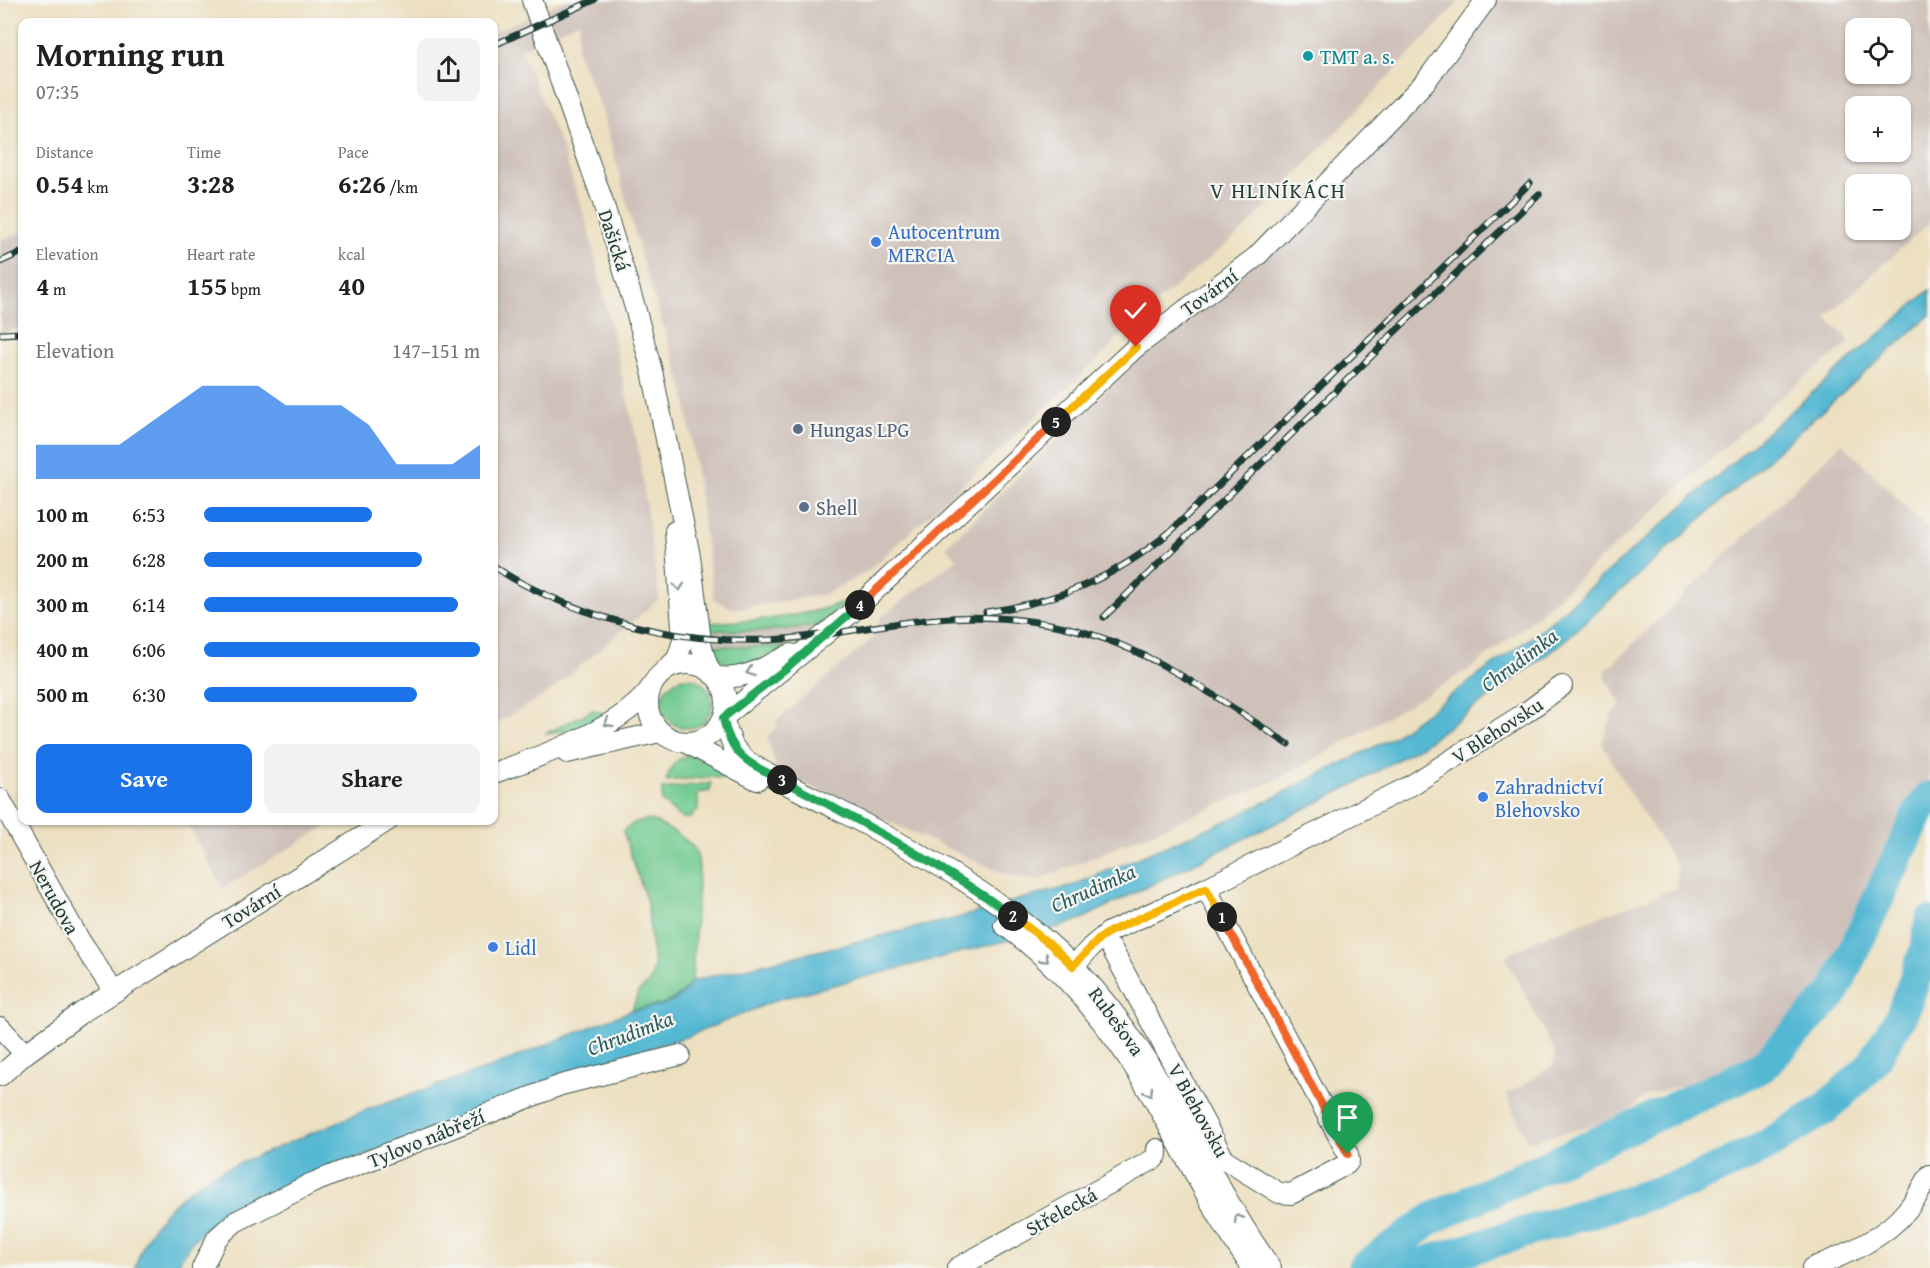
<!DOCTYPE html>
<html lang="en">
<head>
<meta charset="utf-8">
<style>
  body { margin:0; font-family:"Gentium Book Plus",serif; background:#f2f2f2; color:#202124; height:100vh; display:flex; flex-direction:column; font-size:22px; white-space:nowrap }
  * { box-sizing:border-box; margin:0 }
  p { font-size:20px; color:#757577 }
  .icon { flex:none; width:33px; height:33px; fill:none; stroke:currentColor; stroke-width:2; stroke-linecap:round; stroke-linejoin:round }
  .map { position:relative; flex:1; overflow:hidden }
  .panel { position:absolute; left:18px; top:18px; width:480px; height:807px; display:flex; flex-direction:column; background:#fff; border-radius:12px; box-shadow:0 2px 4px #0004 }
  .panel>* { flex:none }
  .buttons { position:absolute; left:1845px; top:18px; display:grid; gap:12px }
  .buttons a { display:grid; place-items:center; width:66px; height:66px; border-radius:12px; background:#fff; box-shadow:0 2px 4px #0004; font-size:30px }
  .pin { position:absolute; display:grid; place-items:center; width:51px; height:51px; color:#fff; margin:-62px -26px; border-radius:50% 50% 50% 0; rotate:-45deg; box-shadow:0 0 6px #0007 }
  .pin .icon { rotate:45deg }
  .km { position:absolute; width:30px; height:30px; margin:-15px; border-radius:50%; background:#222; color:#fff; font-size:16px; line-height:30px; text-align:center }
  .round { display:grid; place-items:center; flex:none; width:63px; height:63px; border-radius:12px; background:#f2f2f2 }
  .headline { display:flex; align-items:center; justify-content:space-between; height:102px; padding:0 18px }
  h1 { font-size:33px; font-weight:700; line-height:45px }
  .figures { display:grid; grid-template-columns:repeat(3,1fr); gap:9px; height:102px; padding:6px 18px }
  .figures div { display:grid; align-content:center }
  .figures b { font-size:26px; font-weight:700 }
  .figures small { font-size:16px; font-weight:400 }
  .figures p { font-size:16px }
  .chart { height:168px; padding:12px 18px }
  .chart p { display:flex; justify-content:space-between }
  .chart svg { width:100%; height:108px; margin-top:6px; fill:#1a73e8; opacity:.7 }
  .primary-button { display:flex; gap:12px; margin-top:auto; padding:12px 18px }
  .primary-button a { flex:1; height:69px; border-radius:12px; background:#1a73e8; color:#fff; font-size:24px; font-weight:700; line-height:69px; text-align:center }
  .primary-button a+a { background:#f2f2f2; color:#202124 }
  ul { padding:0 18px; list-style:none; font-size:20px }
  li { display:grid; grid-template-columns:96px 72px 1fr; align-items:center; height:45px }
  li i { height:15px; border-radius:8px; background:#1a73e8 }
  .map>svg:first-child { display:block }
</style>
</head>
<body>
<div class="map">
<svg width="1930" height="1268" viewBox="0 0 1930 1268">
  <rect width="100%" height="100%" fill="#f6f6f2"/>
  <filter id="ink" filterUnits="userSpaceOnUse"><feTurbulence type="fractalNoise" baseFrequency=".0167" numOctaves="2"/><feDisplacementMap in="SourceGraphic" scale="12" xChannelSelector="R" yChannelSelector="G"/><feConvolveMatrix kernelMatrix="1 2 1 2 8 2 1 2 1" color-interpolation-filters="sRGB"/></filter>
  <filter id="wash" filterUnits="userSpaceOnUse"><feTurbulence type="fractalNoise" baseFrequency=".008" numOctaves="4" result="noise"/><feDisplacementMap in="SourceGraphic" scale="24" xChannelSelector="R" yChannelSelector="G"/><feGaussianBlur stdDeviation="1.35" result="paint"/><feColorMatrix in="noise" values="0 0 0 0 0 0 0 0 0 0 0 0 0 0 0 0 0 1.4 0 .05"/><feComposite in="paint" operator="in"/></filter>
  <g filter="url(#wash)">
    <rect width="100%" height="100%" fill="#ede0c1"/>
    <path fill="#cec1ba" fill-rule="evenodd" d="M 566,0 L 1461,0 L 1245,229 L 1128,325 L 1108,350 L 868,571 L 826,594 L 735,609 L 714,600 L 685,394 L 642,260 L 602,110 L 576,49 L 580,21 L 520,49 L 562,148 L 589,230 L 638,446 L 659,599 L 552,690 L 494,725 L 494,32 Z
      M 1496,0 L 1930,0 L 1930,222 L 1826,317 L 1850,342 L 1778,399 L 1535,618 L 1473,667 L 1338,746 L 1272,782 L 1036,881 L 1002,873 L 777,771 L 767,736 L 778,726 L 775,722 L 872,639 L 881,617 L 957,559 L 946,547 L 1166,333 L 1432,84 ZM 1856,28 L 1900,28 L 1900,74 L 1856,74 ZM 1856,106 L 1900,106 L 1900,152 L 1856,152 ZM 1856,184 L 1900,184 L 1900,230 L 1856,230 Z
      M 22,232 L 22,327 L 0,334 L 0,240 Z
      M 1842,443 L 1930,531 L 1930,781 L 1903,859 L 1876,912 L 1849,955 L 1814,1001 L 1743,1062 L 1717,1076 L 1644,1096 L 1635,1106 L 1603,1123 L 1527,1142 L 1506,1093 L 1524,1085 L 1554,1064 L 1555,1052 L 1505,956 L 1545,936 L 1677,888 L 1677,866 L 1631,795 L 1602,743 L 1612,714 L 1621,705 L 1605,677 L 1606,670 Z
      M 818,626 L 787,647 L 712,646 L 707,630 L 764,631 Z
      M 186,821 L 335,821 L 223,888 Z"/>
    <path fill="#72cb91" stroke="#488462" stroke-width="1.5" d="M 854,597 L 818,626 L 764,631 L 707,630 L 706,623 C 752,621 813,618 854,597 Z
      M 712,646 L 787,647 C 761,660 728,685 712,646 Z
      M662 703a25 25 0 1 1 50 0a25 25 0 1 1-50 0Z
      M 593,710 L 599,711 L 606,717 L 577,730 L 545,734 Z
      M 688,756 L 694,756 L 736,776 L 731,779 L 711,777 L 666,781 C 670,768 674,759 688,756 Z
      M 711,783 L 710,791 L 698,793 L 698,810 L 691,818 L 681,818 L 662,802 L 662,789 Z
      M 647,820 C 658,821 692,841 696,852 C 698,856 698,863 699,867 L 692,981 C 678,1004 657,1006 632,1010 L 638,993 L 650,981 L 654,967 L 647,902 L 623,831 L 634,823 Z"/>
    <path fill="#55b8d3" stroke="#3a7a84" stroke-width="1.5" d="M 1930,290 L 1930,315 L 1555,649 L 1423,745 L 1355,784 L 1084,918 L 1063,926 L 779,999 L 689,1036 L 558,1077 L 434,1129 L 234,1207 C 207,1223 190,1240 176,1268 L 135,1268 C 146,1225 178,1194 216,1173 L 369,1109 L 489,1068 L 632,1010 L 660,1006 L 674,1001 L 686,990 L 692,981 L 961,917 L 1014,901 L 1072,886 L 1237,816 L 1390,739 L 1540,631 Z"/>
    <g fill="none" stroke-linecap="round" stroke-linejoin="round">
      <path stroke="#55b8d3" stroke-width="32" d="M 1363,1268 L 1433,1218 L 1762,1067 L 1833,994 L 1920,810 L 1930,797
        M 1407,1268 L 1690,1182 L 1764,1147 L 1825,1109 L 1870,1067 L 1902,1014 L 1927,945 L 1930,922"/>
    </g>
  </g>
  <g filter="url(#ink)">
    <g fill="none" stroke-linecap="round" stroke-linejoin="round">
      <g stroke="#3e5549" stroke-width="22">
        <path id="minor" d="M 532,0 L 602,199 L 636,311 L 652,371 L 690,556 L 702,648 L 707,664 L 712,674
          M648 703a39 39 0 1 1 78 0a39 39 0 1 1-78 0Z
          M 664,671 L 677,659 L 683,641 L 675,531
          M 715,676 C 741,683 768,665 791,654
          M 723,718 L 851,613 L 1136,347 L 1256,257 L 1426,81 L 1486,0
          M 723,719 L 733,746 L 744,759 C 774,780 811,796 844,813 C 916,851 1000,897 1060,953 C 1154,1040 1198,1165 1271,1268
          M 685,742 L 757,780
          M 567,753 L 660,732
          M 494,773 C 541,756 624,728 652,686
          M 0,799 L 79,939 L 114,992
          M 1004,925 C 1064,969 1111,1027 1148,1090 C 1183,1149 1212,1212 1252,1268
          M 1112,949 L 1224,1159 L 1279,1193 L 1291,1194 L 1347,1164 L 1349,1161 L 1348,1154 L 1206,888
          M 1065,976 L 1091,947 L 1109,932 L 1206,888 L 1410,786 L 1525,713 L 1562,686
          M 0,1027 L 25,1054
          M 0,1076 L 25,1054 L 81,1013 L 389,820
          M 202,1268 L 217,1238 L 235,1222 L 312,1183 L 561,1085 L 680,1055
          M 957,1268 L 1154,1159 L 1157,1155 L 1157,1149
          M 1812,1268 C 1846,1254 1884,1239 1907,1210 C 1916,1199 1923,1187 1930,1175"/>
      </g>
      <use href="#minor" stroke="#fff" stroke-width="20"/>
      <g stroke="#1f3d34" stroke-width="7">
        <path id="rail" d="M 494,45 L 594,0
          M 0,262 L 22,252
          M 0,334 L 22,333
          M 1382,344 L 1539,194
          M 494,566 C 514,581 539,592 562,602 C 633,631 707,645 784,639 C 835,635 886,623 937,619 C 974,615 1013,618 1050,624 C 1140,640 1213,695 1288,744
          M 986,612 C 1057,602 1115,578 1171,531 L 1530,183
          M 1104,617 L 1388,340"/>
      </g>
      <use href="#rail" stroke="#f6f6f2" stroke-width="4.5" stroke-dasharray="14" stroke-linecap="butt"/>
    </g>
    <defs><path id="oneway-chevron" d="M-2-3.5L2.5 0L-2 3.5" fill="none" stroke-width="1.6" stroke-linecap="round" stroke-linejoin="round" transform="scale(1.5)"/></defs>
    <g stroke="#8f9e9a">
      <use href="#oneway-chevron" transform="translate(679 587) rotate(85)"/>
      <use href="#oneway-chevron" transform="translate(750 672) rotate(161)"/>
      <use href="#oneway-chevron" transform="translate(608 723) rotate(150)"/>
      <use href="#oneway-chevron" transform="translate(1045 959) rotate(43)"/>
      <use href="#oneway-chevron" transform="translate(1149 1092) rotate(60)"/>
      <use href="#oneway-chevron" transform="translate(1238 1218) rotate(-121)"/>
    </g>
  </g>
  <g fill="none" stroke-linecap="round" stroke-linejoin="round" filter="url(#ink)">
    <g stroke="#fff" stroke-width="12">
      <path id="split-1" d="M 1222,917 L 1348,1154"/>
    </g>
    <g stroke="#fff" stroke-width="12">
      <path id="split-2" d="M 1013,916 L 1051,945 L 1073,966 L 1099,939 L 1109,932 L 1206,888 L 1222,917"/>
    </g>
    <g stroke="#fff" stroke-width="12">
      <path id="split-3" d="M 782,780 C 861,822 940,863 1013,916"/>
    </g>
    <g stroke="#fff" stroke-width="12">
      <path id="split-4" d="M 782,780 C 749,763 732,758 723,718 L 789,666 L 860,605"/>
    </g>
    <g stroke="#fff" stroke-width="12">
      <path id="split-5" d="M 860,605 L 1056,422"/>
    </g>
    <g stroke="#fff" stroke-width="12">
      <path id="split-6" d="M 1056,422 L 1136,347"/>
    </g>
    <use href="#split-1" stroke="#f0652b" stroke-width="8"/>
    <use href="#split-2" stroke="#f5b400" stroke-width="8"/>
    <use href="#split-3" stroke="#22a559" stroke-width="8"/>
    <use href="#split-4" stroke="#22a559" stroke-width="8"/>
    <use href="#split-5" stroke="#f0652b" stroke-width="8"/>
    <use href="#split-6" stroke="#f5b400" stroke-width="8"/>
  </g>
  <circle fill="#0f9aa8" stroke="#f6f6f2" stroke-width="2" cx="1308" cy="56" r="6"/>
  <g fill="#3f7fe0" stroke="#f6f6f2" stroke-width="2">
    <circle cx="876" cy="242" r="6"/>
    <circle cx="1483" cy="797" r="6"/>
    <circle cx="493" cy="947" r="6"/>
  </g>
  <g fill="#5c6f8a" stroke="#f6f6f2" stroke-width="2">
    <circle cx="798" cy="429" r="6"/>
    <circle cx="804" cy="507" r="6"/>
  </g>
  <g text-anchor="middle" dominant-baseline="central" stroke-width="4.5" stroke-linejoin="round" paint-order="stroke">
    <g font-size="20" fill="#0d838f" stroke="#f6f6f2" text-anchor="start">
      <text x="1320" y="56">TMT a. s.</text>
    </g>
    <g font-size="20" fill="#366cbe" stroke="#f6f6f2" text-anchor="start">
      <text x="888" y="231">Autocentrum<tspan x="888" dy="23">MERCIA</tspan></text>
      <text x="1495" y="786">Zahradnictví<tspan x="1495" dy="23">Blehovsko</tspan></text>
      <text x="505" y="947">Lidl</text>
    </g>
    <g font-size="20" fill="#1f3d34" stroke="#f6f6f2">
      <text transform="translate(615 240) rotate(72)">Dašická</text>
      <text transform="translate(1209 292) rotate(-36)">Tovární</text>
      <text transform="translate(1497 730) rotate(-33)">V Blehovsku</text>
      <text transform="translate(55 897) rotate(61)">Nerudova</text>
      <text transform="translate(251 906) rotate(-32)">Tovární</text>
      <text transform="translate(1117 1021) rotate(54)">Rubešova</text>
      <text transform="translate(1199 1110) rotate(61)">V Blehovsku</text>
      <text transform="translate(426 1138) rotate(-22)">Tylovo nábřeží</text>
      <text transform="translate(1061 1211) rotate(-29)">Střelecká</text>
    </g>
    <g font-size="20" fill="#4e5e75" stroke="#f6f6f2" text-anchor="start">
      <text x="810" y="429">Hungas LPG</text>
      <text x="816" y="507">Shell</text>
    </g>
    <g font-size="21" letter-spacing="1.5" fill="#1f3d34" stroke="#f6f6f2">
      <text x="1278" y="190">V HLINÍKÁCH</text>
    </g>
    <g font-size="21" font-style="italic" fill="#2c5c5c" stroke="#f6f6f2">
      <text transform="translate(1519 660) rotate(-37)">Chrudimka</text>
      <text transform="translate(1093 888) rotate(-24)">Chrudimka</text>
      <text transform="translate(630 1033) rotate(-21)">Chrudimka</text>
    </g>
  </g>
</svg>
<div class="buttons">
<a><svg class="icon" aria-label="locate" viewBox="0 0 24 24"><circle cx="12" cy="12" r="6"/><path d="M12 2v4M12 18v4M2 12h4M18 12h4"/></svg></a>
<a>+</a>
<a>−</a>
</div>
<div class="pin" style="left:1348px;top:1154px;background:#1e9e55"><svg class="icon" aria-label="arrive" viewBox="0 0 24 24"><path d="M6 21V4h12l-3 4 3 4H6"/></svg></div>
<div class="pin" style="left:1136px;top:347px;background:#d93025"><svg class="icon" aria-label="check" viewBox="0 0 24 24"><path d="M5 12l5 5 9-10"/></svg></div>
<b class="km" style="left:1222px;top:917px">1</b>
<b class="km" style="left:1013px;top:916px">2</b>
<b class="km" style="left:782px;top:780px">3</b>
<b class="km" style="left:860px;top:605px">4</b>
<b class="km" style="left:1056px;top:422px">5</b>
<section class="panel">
<div class="headline"><div><h1>Morning run</h1><p>07:35</p></div><a class="round"><svg class="icon" aria-label="share" viewBox="0 0 24 24"><path d="M12 15V3M7 8l5-5 5 5M5 13v7h14v-7"/></svg></a></div>
<div class="figures">
<div><p>Distance</p><b>0.54<small> km</small></b></div>
<div><p>Time</p><b>3:28</b></div>
<div><p>Pace</p><b>6:26<small> /km</small></b></div>
</div>
<div class="figures">
<div><p>Elevation</p><b>4<small> m</small></b></div>
<div><p>Heart rate</p><b>155<small> bpm</small></b></div>
<div><p>kcal</p><b>40</b></div>
</div>
<div class="chart"><p><span>Elevation</span>147–151 m</p>
<svg viewBox="0 0 160 44" preserveAspectRatio="none"><path d="M0 44V30L10 30L20 30L30 30L40 22L50 14L60 6L70 6L80 6L90 14L100 14L110 14L120 22L130 38L140 38L150 38L160 30V44z"/></svg>
</div>
<ul>
<li><b>100 m</b>6:53<i style="width:61%"></i></li>
<li><b>200 m</b>6:28<i style="width:79%"></i></li>
<li><b>300 m</b>6:14<i style="width:92%"></i></li>
<li><b>400 m</b>6:06<i style="width:100%"></i></li>
<li><b>500 m</b>6:30<i style="width:77%"></i></li>
</ul>
<div class="primary-button"><a>Save</a><a>Share</a></div>
</section>
</div>
</body>
</html>
